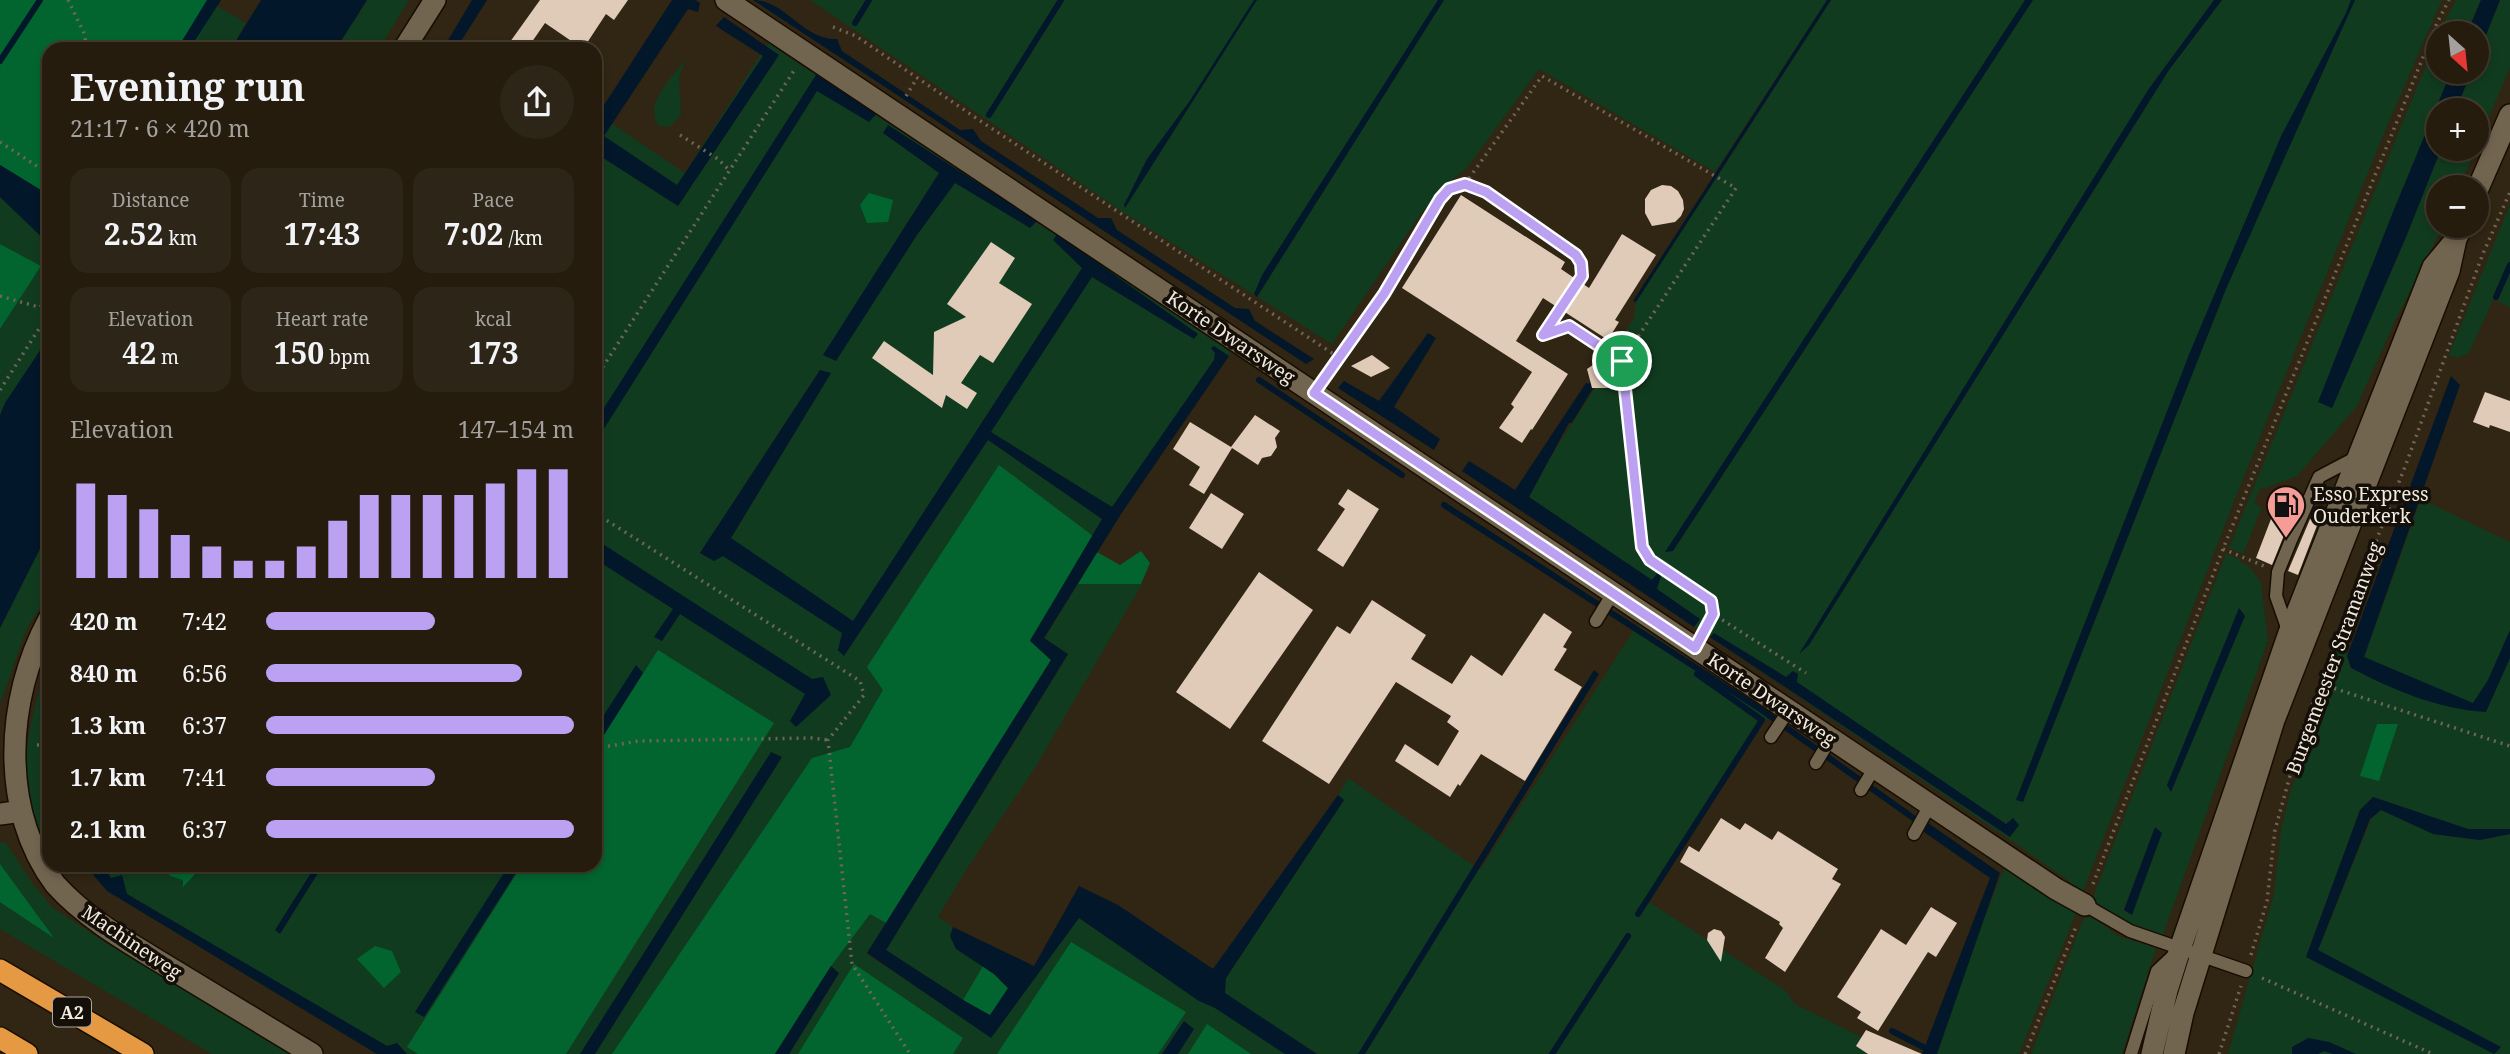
<!DOCTYPE html>
<html lang="en">
<head>
<meta charset="utf-8">
<style>
  body { margin:0; font-family:"Noto Serif",serif; background:#2d2517; color:#f1f3f6; height:100vh; display:flex; flex-direction:column; font-size:26px; white-space:nowrap }
  * { box-sizing:border-box; margin:0 }
  p { font-size:23px; color:#a3a19e }
  .icon { flex:none; width:38px; height:38px; fill:none; stroke:currentColor; stroke-width:2; stroke-linecap:round; stroke-linejoin:round }
  .map { position:relative; flex:1; overflow:hidden }
  .drawer { position:absolute; left:42px; top:42px; width:560px; height:830px; display:flex; flex-direction:column; background:#251c0e; border-radius:21px; box-shadow:0 4px 10px #0003,0 0 0 2px #423a2e }
  .drawer>* { flex:none }
  .needle { width:46px; rotate:153deg }
  .fabs { position:absolute; left:2426px; top:21px; display:grid; gap:14px }
  .fabs a { display:grid; place-items:center; width:63px; height:63px; border-radius:50%; background:#251c0e; box-shadow:0 4px 10px #0003,0 0 0 2px #423a2e; font-size:35px }
  .pin { position:absolute; display:grid; place-items:center; width:60px; height:60px; color:#fff; margin:-30px; border:4px solid #fff; border-radius:50%; box-shadow:0 2px 7px #0007 }
  .round { display:grid; place-items:center; flex:none; width:74px; height:74px; border-radius:37px; background:#2d2517 }
  .headline { display:flex; align-items:center; justify-content:space-between; height:119px; padding:0 28px }
  h1 { font-size:38px; font-weight:700; line-height:52px }
  .metrics { display:grid; grid-template-columns:repeat(3,1fr); gap:10px; height:119px; padding:7px 28px }
  .metrics div { display:grid; align-content:center; border-radius:18px; background:#2d2517; text-align:center }
  .metrics b { font-size:30px; font-weight:700 }
  .metrics small { font-size:19px; font-weight:400 }
  .metrics p { font-size:19px }
  .chart { height:196px; padding:14px 28px }
  .chart p { display:flex; justify-content:space-between }
  .chart svg { width:100%; height:126px; margin-top:7px; stroke:#bca0f2; stroke-width:6 }
  ul { padding:0 28px; list-style:none; font-size:23px }
  li { display:grid; grid-template-columns:112px 84px 1fr; align-items:center; height:52px }
  li i { height:18px; border-radius:9px; background:#bca0f2 }
  .map>svg:first-child { display:block }
</style>
</head>
<body>
<div class="map">
<svg width="2510" height="1054" viewBox="0 0 2510 1054">
  <rect width="100%" height="100%" fill="#312513"/>
  <path fill="#113b1f" fill-rule="evenodd" d="M 367,0 L 409,0 L 379,49 L 336,49 Z
    M 810,0 L 1827,0 L 1715,172 L 1539,69 L 1467,168 L 1445,185 L 1422,212 L 1332,344 L 1126,214 Z
    M 1831,0 L 2442,0 L 2387,126 L 2242,481 L 2083,891 L 2015,843 L 1518,507 L 1595,388 L 1590,384 L 1634,318 L 1636,302 Z
    M 2456,0 L 2481,0 L 2467,33 L 2439,33 Z
    M 2500,0 L 2510,0 L 2510,68 L 2476,147 L 2476,110 L 2456,110 L 2471,72 L 2476,72 L 2476,60 Z
    M 217,6 L 246,23 L 231,49 L 191,49 Z
    M 2438,36 L 2438,72 L 2451,72 L 2393,212 L 2319,402 L 2332,407 L 2406,237 L 2441,149 L 2476,149 L 2459,187 L 2438,187 L 2438,226 L 2443,226 L 2395,321 L 2357,406 L 2297,476 L 2259,490 L 2254,503 L 2262,507 L 2243,554 L 2229,548 Z
    M 768,43 L 1231,352 L 1112,507 L 995,444 L 1103,519 L 871,914 L 886,923 L 867,954 L 991,1037 L 1078,918 L 1226,977 L 1344,800 L 1338,795 L 1348,778 L 1480,870 L 1637,625 L 1769,714 L 1649,902 L 1786,991 L 1795,1004 L 1895,1054 L 789,1054 L 839,974 L 831,967 L 775,1054 L 377,1054 L 119,897 L 92,865 L 595,864 L 595,141 L 608,121 L 685,173 ZM 820,370 L 830,374 L 731,538 L 715,561 L 700,553 Z
    M 686,59 L 679,77 L 681,115 L 669,127 L 659,126 C 642,104 673,77 686,59 Z
    M 0,197 L 49,244 L 49,337 L 5,403 L 0,415 L 0,329 L 41,266 L 0,244 Z
    M 2510,204 L 2510,308 L 2494,298 L 2469,353 L 2458,358 L 2449,355 Z
    M 2421,499 L 2510,542 L 2510,829 L 2467,829 L 2373,797 L 2360,810 L 2306,957 L 2318,950 L 2371,819 L 2381,810 L 2433,834 L 2480,840 L 2510,834 L 2510,1054 L 2228,1054 L 2274,894 L 2281,830 L 2291,789 L 2303,758 L 2315,712 L 2348,625 L 2347,656 L 2351,668 L 2468,702 L 2364,657 Z
    M 49,531 L 49,593 L 26,630 L 0,704 L 0,628 Z
    M 2226,554 L 2240,559 L 2240,562 L 2249,566 L 2261,583 L 2268,641 L 2163,935 L 2131,925 L 2092,900 ZM 2155,828 L 2131,915 L 2124,909 Z
    M 1078,584 L 1142,584 L 1035,768 L 968,867 L 938,917 L 953,927 L 950,936 L 956,949 L 983,966 L 963,1000 L 886,950 L 1068,655 L 1044,639 Z
    M 49,660 L 49,761 L 45,783 L 49,793 L 49,849 C 44,844 40,834 37,826 C 14,772 32,712 49,660 Z
    M 0,842 L 6,843 L 35,887 L 53,908 L 103,941 L 295,1054 L 212,1054 L 0,929 Z
    M 2004,869 L 2076,913 L 2019,1054 L 1929,1054 Z
    M 2091,916 L 2118,936 L 2156,948 L 2122,1054 L 2031,1054 L 2083,920 Z"/>
  <path fill="#02652f" d="M 0,0 L 207,0 L 217,6 L 191,49 L 49,49 L 49,195 L 0,165 Z
    M 869,193 L 893,200 L 888,222 L 867,223 L 860,205 Z
    M 0,244 L 41,266 L 0,329 Z
    M 999,465 L 1093,536 L 1030,640 L 1051,660 L 886,923 L 870,914 L 831,966 L 775,1054 L 612,1054 L 812,758 L 850,747 L 883,690 L 867,667 Z
    M 1141,551 L 1150,563 L 1141,584 L 1078,584 L 1097,552 L 1120,565 Z
    M 658,650 L 774,723 L 566,1054 L 418,1054 L 407,1047 L 522,865 L 595,864 L 595,749 Z
    M 2377,724 L 2398,724 L 2379,781 L 2360,776 Z
    M 0,864 L 54,938 L 0,902 Z
    M 165,865 L 196,865 L 198,871 L 183,887 L 183,880 L 170,876 Z
    M 1071,942 L 1186,1012 L 1158,1054 L 997,1054 Z
    M 375,946 L 392,951 L 401,972 L 384,988 L 357,959 Z
    M 854,964 L 963,1038 L 953,1054 L 798,1054 Z
    M 983,966 L 994,974 L 1009,989 L 990,1016 L 963,1000 Z
    M 1207,1024 L 1251,1054 L 1188,1054 Z"/>
  <path fill="#021729" d="M 207,0 L 221,0 L 190,49 L 177,49 Z
    M 261,0 L 367,0 L 336,49 L 231,49 Z
    M 472,0 L 487,0 L 456,49 L 451,49 L 447,42 Z
    M 672,0 L 695,0 L 700,3 L 698,12 L 688,9 L 604,136 L 677,185 L 763,56 L 716,26 L 724,17 L 779,55 L 678,206 L 597,154 L 595,156 L 595,119 Z
    M 753,0 C 785,0 804,41 837,39 L 842,51 L 960,130 L 973,129 L 981,141 L 1098,218 L 1111,218 L 1117,230 L 1235,308 L 1249,309 L 1255,321 L 1314,359 L 1306,364 Z
    M 1254,0 L 1257,0 L 1125,208 L 1124,205 L 1147,159 L 1189,102 Z
    M 1438,0 L 1444,0 L 1257,297 L 1254,294 L 1262,275 Z
    M 1827,0 L 1831,0 L 1636,302 L 1633,301 Z
    M 2025,0 L 2033,0 L 1673,551 L 1665,552 Z
    M 2214,0 L 2222,0 L 2169,70 L 1809,645 L 1799,654 L 2148,90 Z
    M 2351,0 L 2355,0 L 2226,289 L 2023,802 L 2016,800 L 2190,352 L 2282,134 L 2345,15 Z
    M 2481,0 L 2500,0 L 2476,60 L 2476,33 L 2467,33 Z
    M 2451,72 L 2471,72 L 2456,110 L 2438,110 L 2438,149 L 2441,149 L 2406,237 L 2332,408 L 2318,402 L 2393,212 Z
    M 816,75 L 879,111 L 869,122 L 817,91 L 595,443 L 595,422 Z
    M 888,125 L 1037,221 L 1030,228 L 955,183 L 917,235 L 836,361 L 823,355 L 939,173 L 883,133 Z
    M 0,165 L 49,195 L 49,244 L 0,197 Z
    M 1057,234 L 1198,334 L 1194,339 L 1092,277 L 991,432 L 1112,507 L 1214,360 L 1215,353 L 1211,348 L 1214,346 L 1229,356 L 1121,514 L 1044,638 L 1068,654 L 886,950 L 963,1000 L 990,1015 L 1008,988 L 994,974 L 956,949 L 950,936 L 953,927 L 1034,966 L 1079,886 L 1118,905 L 1213,969 L 1338,795 L 1344,800 L 1226,978 L 1225,993 L 1317,1054 L 1285,1054 L 1215,1008 L 1199,1001 L 1079,918 L 991,1038 L 867,953 L 1051,660 L 1030,641 L 1102,519 L 988,440 L 844,656 L 838,650 L 842,633 L 723,556 L 714,561 L 700,553 L 820,370 L 831,373 L 731,538 L 853,621 L 1082,268 L 1053,240 Z
    M 1428,333 L 1436,338 L 1394,407 L 1440,439 L 1434,450 L 1338,388 L 1344,381 L 1379,401 Z
    M 49,337 L 49,531 L 0,628 L 0,415 L 5,403 Z
    M 2451,376 L 2460,385 L 2364,657 L 2473,703 L 2488,680 L 2510,630 L 2510,658 L 2486,712 C 2438,709 2393,690 2351,668 L 2347,656 Z
    M 1586,383 L 1590,384 L 1529,497 L 1652,580 L 1660,570 L 1661,576 L 1657,589 L 1700,619 L 1694,627 L 1462,471 L 1469,461 L 1515,490 Z
    M 595,539 L 812,679 L 823,677 L 831,695 L 796,727 L 790,721 L 805,694 L 680,614 L 662,641 L 654,637 L 673,609 L 595,559 Z
    M 2239,608 L 2245,616 L 2171,792 L 2167,785 Z
    M 1714,633 L 1786,677 L 1793,671 L 1798,674 L 1797,682 L 2006,824 L 2013,818 L 2019,825 L 2010,837 L 1710,637 Z
    M 636,665 L 643,673 L 595,749 L 595,729 Z
    M 1594,670 L 1599,674 L 1365,1054 L 1358,1054 Z
    M 771,752 L 782,757 L 595,1054 L 580,1054 Z
    M 2373,797 L 2468,829 L 2510,829 L 2510,834 L 2480,840 L 2433,834 L 2381,810 L 2370,819 L 2318,950 L 2501,1047 L 2494,1054 L 2306,957 L 2360,810 Z
    M 1928,823 L 2000,873 L 1937,1054 L 1922,1054 L 1990,878 L 1924,832 Z
    M 2155,827 L 2162,833 L 2132,915 L 2124,910 Z
    M 85,865 L 103,865 L 111,878 L 122,875 L 127,894 L 387,1046 L 397,1043 L 407,1054 L 377,1054 L 107,891 Z
    M 316,865 L 323,865 L 280,934 L 275,930 Z
    M 509,865 L 521,865 L 424,1017 L 415,1012 Z
    M 831,966 L 839,973 L 789,1054 L 775,1054 Z
    M 1184,1021 L 1194,1029 L 1178,1054 L 1162,1054 Z
    M 2308,1038 L 2329,1042 L 2356,1054 L 2333,1054 L 2324,1051 L 2318,1054 L 2292,1054 L 2292,1047 Z"/>
  <g fill="none" stroke-linecap="round" stroke-linejoin="round">
    <path stroke="#021729" stroke-width="6" d="M 855,23 L 869,0
      M 0,61 L 40,0
      M 989,115 L 1061,0
      M 2496,297 L 2510,265
      M 1259,380 L 1402,475
      M 1570,420 L 1593,383
      M 1444,505 L 1760,709 L 1926,827
      M 1638,914 L 1762,720 L 1697,674
      M 1892,1031 L 1925,1048
      M 1552,1054 L 1628,936"/>
  </g>
  <path fill="#e0cab8" d="M 540,0 L 628,0 L 614,20 L 606,14 L 583,49 L 545,23 L 527,49 L 505,49 Z
    M 1662,185 L 1671,186 L 1678,191 L 1683,200 L 1684,209 L 1681,216 L 1675,222 L 1652,226 L 1645,213 L 1645,199 L 1651,190 Z
    M 1461,195 L 1565,262 L 1561,269 L 1589,288 L 1622,234 L 1656,255 L 1615,320 L 1619,322 L 1608,340 L 1543,298 L 1516,341 L 1568,374 L 1532,430 L 1531,429 L 1522,443 L 1499,428 L 1514,407 L 1511,404 L 1532,372 L 1402,288 Z
    M 991,242 L 1015,258 L 999,283 L 1032,304 L 993,363 L 980,355 L 961,383 L 977,393 L 967,409 L 946,395 L 942,408 L 872,358 L 884,341 L 933,375 L 934,332 L 966,317 L 947,304 Z
    M 1372,355 L 1390,368 L 1371,377 L 1351,366 Z
    M 1603,358 L 1618,370 L 1611,388 L 1592,388 L 1587,369 Z
    M 2485,392 L 2510,401 L 2510,432 L 2490,425 L 2489,428 L 2473,422 Z
    M 1255,415 L 1280,431 L 1275,438 L 1277,447 L 1271,456 L 1262,458 L 1258,465 L 1232,448 L 1204,494 L 1189,485 L 1200,467 L 1173,449 L 1190,422 L 1231,447 Z
    M 1348,489 L 1379,509 L 1343,567 L 1317,550 L 1345,509 L 1338,504 Z
    M 1211,493 L 1244,514 L 1222,549 L 1189,528 Z
    M 2276,506 L 2293,513 L 2272,565 L 2256,558 Z
    M 2310,519 L 2318,523 L 2298,575 L 2288,571 Z
    M 1259,572 L 1313,610 L 1230,729 L 1176,692 Z
    M 1372,600 L 1426,635 L 1411,659 L 1452,684 L 1471,655 L 1502,676 L 1544,613 L 1572,632 L 1563,647 L 1567,649 L 1554,670 L 1582,687 L 1525,781 L 1481,754 L 1460,786 L 1458,784 L 1450,797 L 1395,761 L 1405,744 L 1438,766 L 1459,731 L 1447,722 L 1451,716 L 1396,682 L 1329,784 L 1262,741 L 1337,626 L 1350,634 Z
    M 1721,818 L 1740,830 L 1745,823 L 1772,840 L 1778,831 L 1838,869 L 1832,879 L 1841,884 L 1785,972 L 1765,958 L 1783,928 L 1779,924 L 1780,922 L 1680,862 L 1689,846 L 1699,852 Z
    M 1931,907 L 1957,923 L 1936,957 L 1928,952 L 1878,1031 L 1857,1018 L 1861,1012 L 1837,997 L 1881,929 L 1906,945 Z
    M 1714,929 L 1721,931 L 1725,937 L 1721,962 L 1707,940 L 1708,933 Z
    M 1866,1030 L 1922,1054 L 1868,1054 L 1856,1046 Z"/>
  <g fill="none" stroke-linecap="round" stroke-linejoin="round">
    <g stroke="#180e00" stroke-width="15">
      <path id="lane" d="M 1596,621 L 1613,593
        M 2289,633 L 2276,596 L 2278,572 L 2291,540 L 2319,477 L 2357,457
        M 1771,737 L 1789,710
        M 1816,763 L 1831,738
        M 1861,790 L 1875,767
        M 1914,834 L 1930,805
        M 2085,905 L 2130,931 L 2246,971
        M 2131,1054 L 2157,971 L 2175,954"/>
    </g>
    <g stroke="#180e00" stroke-width="24">
      <path id="street" d="M 726,0 L 2056,889 L 2085,905
        M 0,814 L 15,812"/>
    </g>
    <g stroke="#180e00" stroke-width="24">
      <path id="secondary" d="M 404,49 L 435,0
        M 2476,193 L 2510,115
        M 49,619 C 5,700 0,810 55,884 C 88,921 133,945 175,971 C 221,999 266,1026 312,1054
        M 2152,1054 L 2167,990 L 2180,949 L 2289,633 L 2433,267 L 2453,243
        M 2174,1054 L 2183,1013 L 2274,720 L 2449,271 L 2456,239 L 2462,226"/>
    </g>
    <g stroke="#180e00" stroke-width="24">
      <path id="highway" d="M 0,970 L 143,1054
        M 0,1038 L 27,1054"/>
    </g>
    <path stroke="#706656" stroke-width="3.5" stroke-dasharray="2 5" stroke-linecap="butt" d="M 68,0 L 85,35 L 86,49
      M 833,27 L 856,36 L 979,120 L 1338,357
      M 906,96 L 917,78
      M 680,135 L 718,159 L 729,170
      M 0,142 L 49,174
      M 1465,184 L 1542,76 L 1736,188 L 1622,361 L 1642,547 L 1650,560 L 1711,601 L 1713,614
      M 0,296 L 49,310
      M 40,307 L 49,300
      M 1545,334 L 1569,326 L 1622,361
      M 1325,377 L 1384,294 L 1440,199 C 1446,192 1453,186 1463,185 C 1481,182 1556,241 1575,255 L 1581,263 L 1582,276 L 1543,335
      M 595,379 L 795,69
      M 0,390 L 49,313
      M 595,513 L 860,681 L 864,695 L 828,740 L 852,964 L 910,1054
      M 2223,549 L 2264,566
      M 1705,629 L 1713,614 L 1806,673
      M 2321,684 L 2510,746
      M 595,743 L 603,747 L 639,741 L 812,738 L 828,740
      M 37,745 L 49,745
      M 2093,884 L 2223,549 L 2437,23 L 2449,0
      M 2251,955 L 2267,901 L 2275,830 L 2303,729 L 2406,464 L 2482,256 L 2510,192
      M 2262,978 L 2433,1054
      M 2025,1054 L 2077,924
      M 2219,1054 L 2241,986"/>
    <use href="#lane" stroke="#726550" stroke-width="12"/>
    <use href="#street" stroke="#726550" stroke-width="21"/>
    <use href="#secondary" stroke="#726550" stroke-width="21"/>
    <use href="#highway" stroke="#e59943" stroke-width="21"/>
  </g>
  <g fill="none" stroke-linecap="round" stroke-linejoin="round">
    <g stroke="#fff" stroke-width="14">
      <path id="route" d="M 1465,184 L 1486,192 L 1576,255 L 1581,263 L 1582,276 L 1543,335 L 1569,326 L 1622,361 L 1642,547 L 1650,560 L 1711,601 L 1713,614 L 1695,648 L 1314,393 L 1384,294 L 1440,199 L 1449,189 Z"/>
    </g>
    <use href="#route" stroke="#bca0f2" stroke-width="9"/>
  </g>
  <defs>
    <g id="fuel-pin" transform="scale(2.0125)"><path d="M0 17L-7.5 6A9.5 9.5 0 1 1 7.5 6Z" fill="#f59c96" stroke="#140f08"/><path d="M-5.5-6h7V0h2V4h1.3V-2.5L3-4.5l.8-.8L6-3V5H2.5V1h-1V6h-7ZM-4.2-4.7v3.2H.2V-4.7Z" fill="#111"/></g>
  </defs>
  <g fill-rule="evenodd">
    <use href="#fuel-pin" x="2286" y="505"/>
  </g>
  <g text-anchor="middle" dominant-baseline="central" stroke-width="7" stroke-linejoin="round" paint-order="stroke">
    <rect fill="#140f08" stroke="#afa89e" stroke-width="2" x="53" y="997.5" width="38" height="29" rx="5"/>
    <g font-size="18" font-weight="bold" fill="#f1eade">
      <text x="72" y="1012">A2</text>
    </g>
    <g font-size="19" fill="#f1eade" stroke="#140f08">
      <text transform="translate(1231 337) rotate(34)">Korte Dwarsweg</text>
      <text transform="translate(2334 658) rotate(-70)">Burgemeester Stramanweg</text>
      <text transform="translate(1772 699) rotate(34)">Korte Dwarsweg</text>
      <text transform="translate(132 942) rotate(34)">Machineweg</text>
    </g>
    <g font-size="19" fill="#f1eade" stroke="#140f08" text-anchor="start">
      <text x="2313" y="494">Esso Express<tspan x="2313" dy="22">Ouderkerk</tspan></text>
    </g>
  </g>
</svg>
<div class="fabs">
<a><svg class="needle" viewBox="-14 -14 28 28"><path d="M0-13l5 13h-10z" fill="#e53935"/><path d="M0 13l5-13h-10z" fill="#a3a19e"/></svg></a>
<a>+</a>
<a>−</a>
</div>
<div class="pin" style="left:1622px;top:361px;background:#1e9e55"><svg class="icon" aria-label="arrive" viewBox="0 0 24 24"><path d="M6 21V4h12l-3 4 3 4H6"/></svg></div>
<section class="drawer">
<div class="headline"><div><h1>Evening run</h1><p>21:17 · 6 × 420 m</p></div><a class="round"><svg class="icon" aria-label="share" viewBox="0 0 24 24"><path d="M12 15V3M7 8l5-5 5 5M5 13v7h14v-7"/></svg></a></div>
<div class="metrics">
<div><p>Distance</p><b>2.52<small> km</small></b></div>
<div><p>Time</p><b>17:43</b></div>
<div><p>Pace</p><b>7:02<small> /km</small></b></div>
</div>
<div class="metrics">
<div><p>Elevation</p><b>42<small> m</small></b></div>
<div><p>Heart rate</p><b>150<small> bpm</small></b></div>
<div><p>kcal</p><b>173</b></div>
</div>
<div class="chart"><p><span>Elevation</span>147–154 m</p>
<svg viewBox="0 0 160 44" preserveAspectRatio="none"><path d="M5 44V11M15 44V15M25 44V20M35 44V29M45 44V33M55 44V38M65 44V38M75 44V33M85 44V24M95 44V15M105 44V15M115 44V15M125 44V15M135 44V11M145 44V6M155 44V6"/></svg>
</div>
<ul>
<li><b>420 m</b>7:42<i style="width:55%"></i></li>
<li><b>840 m</b>6:56<i style="width:83%"></i></li>
<li><b>1.3 km</b>6:37<i style="width:100%"></i></li>
<li><b>1.7 km</b>7:41<i style="width:55%"></i></li>
<li><b>2.1 km</b>6:37<i style="width:100%"></i></li>
</ul>
</section>
</div>
</body>
</html>
